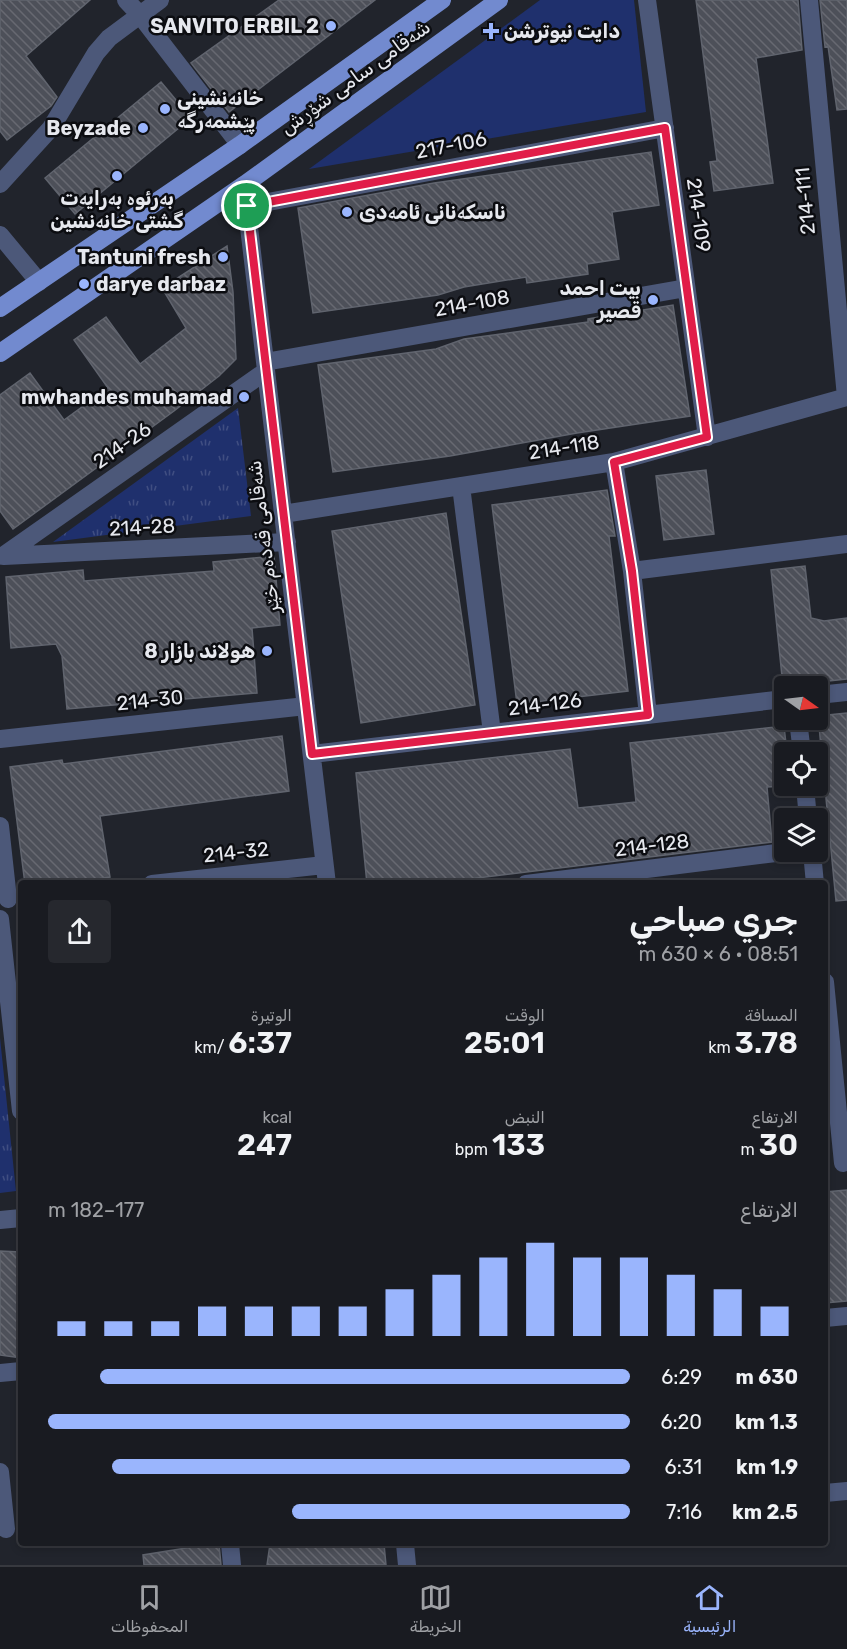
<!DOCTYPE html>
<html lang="ar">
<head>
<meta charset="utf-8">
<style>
  body { margin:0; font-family:Rubik,"Noto Naskh Arabic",sans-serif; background:#26282e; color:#f1f3f6; direction:rtl; height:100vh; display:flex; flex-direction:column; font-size:22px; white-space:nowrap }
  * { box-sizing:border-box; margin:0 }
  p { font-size:20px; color:#9fa1a5 }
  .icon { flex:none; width:33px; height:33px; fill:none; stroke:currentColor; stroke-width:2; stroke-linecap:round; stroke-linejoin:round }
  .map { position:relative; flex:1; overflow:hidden; direction:ltr }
  .side { position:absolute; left:18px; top:880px; width:810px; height:666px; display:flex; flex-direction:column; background:#191b21; border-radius:6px; box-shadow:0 3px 9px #0003,0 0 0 2px #37393f; direction:rtl }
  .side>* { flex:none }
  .needle { width:39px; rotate:104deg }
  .tools { position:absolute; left:774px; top:676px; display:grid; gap:12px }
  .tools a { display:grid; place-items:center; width:54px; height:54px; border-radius:6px; background:#191b21; box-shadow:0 3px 9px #0003,0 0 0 2px #37393f; font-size:30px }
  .pin { position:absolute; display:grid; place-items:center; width:51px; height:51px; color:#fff; margin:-26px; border:3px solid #fff; border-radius:50%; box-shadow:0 2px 6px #0007 }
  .round { display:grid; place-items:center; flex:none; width:63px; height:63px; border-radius:6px; background:#26282e }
  .head { display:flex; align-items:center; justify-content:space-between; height:102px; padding:0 30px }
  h1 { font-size:33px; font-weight:600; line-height:45px }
  .figures { display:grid; grid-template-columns:repeat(3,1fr); gap:9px; height:102px; padding:6px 30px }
  .figures div { display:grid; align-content:center }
  .figures b { font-size:30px; font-weight:600 }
  .figures small { font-size:16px; font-weight:400 }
  .figures p { font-size:16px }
  .chart { height:168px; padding:12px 30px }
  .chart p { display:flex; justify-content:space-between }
  .chart svg { width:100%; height:108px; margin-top:6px; stroke:#9ab5fd; stroke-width:6 }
  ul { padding:0 30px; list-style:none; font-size:20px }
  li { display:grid; grid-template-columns:96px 72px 1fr; align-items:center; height:45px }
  li i { height:15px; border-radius:8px; background:#9ab5fd }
  .tab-bar { display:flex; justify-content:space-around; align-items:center; height:84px; border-top:2px solid #37393f; background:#191b21; font-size:16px; color:#9fa1a5 }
  .tab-bar a { display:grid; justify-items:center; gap:3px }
  .tab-bar .active { color:#9ab5fd }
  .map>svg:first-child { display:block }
</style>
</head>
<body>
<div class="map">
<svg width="847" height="1565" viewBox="0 0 847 1565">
  <defs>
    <pattern id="grass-tufts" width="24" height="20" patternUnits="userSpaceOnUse" patternTransform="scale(1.5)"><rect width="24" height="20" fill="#1f306d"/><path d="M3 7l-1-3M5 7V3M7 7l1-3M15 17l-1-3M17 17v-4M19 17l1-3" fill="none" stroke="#404e82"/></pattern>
    <pattern id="building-back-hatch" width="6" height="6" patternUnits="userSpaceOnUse" patternTransform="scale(1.5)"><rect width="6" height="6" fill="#4d5059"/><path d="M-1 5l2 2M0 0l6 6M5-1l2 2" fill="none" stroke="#676971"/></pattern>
  </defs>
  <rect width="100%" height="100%" fill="#21242c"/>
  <path fill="url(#grass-tufts)" d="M 238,408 L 251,516 L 53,542 Z
    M 0,1038 L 16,1191 L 0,1193 Z"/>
  <path fill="#1f306d" d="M 540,0 L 634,0 L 646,112 L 309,169 Z"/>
  <path fill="url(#building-back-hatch)" stroke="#60646e" stroke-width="1.5" d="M 0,0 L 90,0 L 26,56 L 57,97 L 51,106 L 7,140 L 0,131 Z
    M 279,0 L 375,0 L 229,112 L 191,63 Z
    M 696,0 L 798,0 L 802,50 L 756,58 L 773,183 L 714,191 L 710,162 L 717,161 Z
    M 820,0 L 847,0 L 847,109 L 837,110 L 828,46 L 825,47 Z
    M 161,82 L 191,118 L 75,214 L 45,178 Z
    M 651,152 L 659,205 L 612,212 L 619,259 L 587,264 L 588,274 L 527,283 L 526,277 L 464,287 L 438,295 L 313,313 L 298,208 L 434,183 Z
    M 227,246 L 233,292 L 236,359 L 219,376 L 174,411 L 13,529 L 0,511 L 0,395 L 30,373 L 64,420 L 108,388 L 74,340 L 106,317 L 140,364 L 186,328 L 162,288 Z
    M 673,305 L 690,416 L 577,433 L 450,456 L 333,472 L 318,365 L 436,349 L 464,339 L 588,322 L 588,319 Z
    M 706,470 L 714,534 L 664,540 L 656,476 Z
    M 607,490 L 615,536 L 609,536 L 628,691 L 517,704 L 492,505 Z
    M 446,513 L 475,705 L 361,723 L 332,531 Z
    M 274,556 L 280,625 L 252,628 L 257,693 L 67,709 L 62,656 L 56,644 L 11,648 L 6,577 L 83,570 L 84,581 L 214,571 L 213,562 Z
    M 805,566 L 811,618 L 824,621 L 847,618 L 847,679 L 783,686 L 771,570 Z
    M 847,713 L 847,900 L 836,901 L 818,716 Z
    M 784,726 L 787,753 L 784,753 L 784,786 L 767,787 L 772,842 L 428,884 L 367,884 L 356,773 L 570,749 L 578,808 L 636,802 L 630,743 Z
    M 282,736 L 289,791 L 100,816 L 110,877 L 64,884 L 25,884 L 10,767 L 62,760 L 63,764 Z
    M 847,1190 L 847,1301 L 825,1303 L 825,1192 Z
    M 0,1251 L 21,1252 L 21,1358 L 0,1355 Z
    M 211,1544 L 219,1544 L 221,1565 L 144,1565 L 143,1555 Z
    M 270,1544 L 384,1544 L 386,1565 L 267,1565 Z"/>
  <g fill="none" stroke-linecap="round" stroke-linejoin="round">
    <path stroke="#4c5879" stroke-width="18" d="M 126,0 L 140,15 L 240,145
      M 647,0 L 707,437
      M 809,0 L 846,397
      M 0,184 L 51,128 L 96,53 L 109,38 L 160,0
      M 244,185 L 327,884
      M 247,206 L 665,128
      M 0,235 L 39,282
      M 265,362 L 686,288
      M 614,462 L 632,571 L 648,715
      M 461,486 L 492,733
      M 283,514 L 614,462 L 847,397
      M 3,556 L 266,371
      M 4,556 L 287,542
      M 632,571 L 847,544
      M 818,695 L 847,692
      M 798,720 L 802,753
      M 0,739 L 306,706
      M 312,754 L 784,699
      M 805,786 L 808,819
      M 0,826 L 8,899
      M 812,852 L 815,884
      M 152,884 L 324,865
      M 526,884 L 784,852
      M 0,919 L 21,1111
      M 825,982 L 843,1163
      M 0,1220 L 21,1218
      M 825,1318 L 847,1316
      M 0,1373 L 21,1371
      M 0,1472 L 6,1529
      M 825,1493 L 847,1491
      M 230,1544 L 232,1565
      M 405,1544 L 407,1565"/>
    <path stroke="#728acf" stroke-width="18" d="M 0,308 L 240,145 L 442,0
      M 0,353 L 244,185 L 499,0"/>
  </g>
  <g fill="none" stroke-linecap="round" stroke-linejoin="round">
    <g stroke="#fff" stroke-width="12">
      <path id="route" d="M 665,128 L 707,437 L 614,462 L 632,571 L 648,715 L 312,754 L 247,206 Z"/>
    </g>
    <use href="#route" stroke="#e11d48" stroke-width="8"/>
  </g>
  <g fill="#9ab5fd" stroke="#0c0d11" stroke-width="2">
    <circle cx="331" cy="26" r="6"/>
    <path d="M488 22h6v6h6v6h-6v6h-6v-6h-6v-6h6z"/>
    <circle cx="165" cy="109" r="6"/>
    <circle cx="143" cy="128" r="6"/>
    <circle cx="117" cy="176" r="6"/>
    <circle cx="347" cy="212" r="6"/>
    <circle cx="223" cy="257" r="6"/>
    <circle cx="84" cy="284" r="6"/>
    <circle cx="653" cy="300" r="6"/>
    <circle cx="244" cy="397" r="6"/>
    <circle cx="267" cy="651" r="6"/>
  </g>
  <g text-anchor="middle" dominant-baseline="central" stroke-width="5" stroke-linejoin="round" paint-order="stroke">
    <g font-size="20" font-weight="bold" fill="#e6e8ee" stroke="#0c0d11" text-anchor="end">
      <text x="319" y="26">SANVITO ERBIL 2</text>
      <text x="504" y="31" text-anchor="start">دايت نيوترشن</text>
      <text x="177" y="98" text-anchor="start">خانەنشینی<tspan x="177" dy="23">پێشمەرگە</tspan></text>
      <text x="131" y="128">Beyzade</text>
      <text x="117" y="198" text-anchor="middle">بەرئوە بەرایەت<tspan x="117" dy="23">گشتی خانەنشین</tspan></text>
      <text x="359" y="212" text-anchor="start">ناسکەنانی ئامەدی</text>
      <text x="211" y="257">Tantuni fresh</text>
      <text x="96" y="284" text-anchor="start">darye darbaz</text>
      <text x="641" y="288">بيت احمد<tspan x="641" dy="23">قصير</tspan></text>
      <text x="232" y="397">mwhandes muhamad</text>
      <text x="255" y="651">هولاند بازار 8</text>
    </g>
    <g font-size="20" fill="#e6e8ee" stroke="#0c0d11">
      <text transform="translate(355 77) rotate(-36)">شەقامی سامی شۆڕش</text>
      <text transform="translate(451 145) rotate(-11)">217-106</text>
      <text transform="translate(805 201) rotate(-95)">214-111</text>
      <text transform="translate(699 215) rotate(82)">214-109</text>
      <text transform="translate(472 303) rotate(-10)">214-108</text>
      <text transform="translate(122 445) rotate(-35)">214-26</text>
      <text transform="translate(564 447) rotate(-9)">214-118</text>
      <text transform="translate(142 527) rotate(-3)">214-28</text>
      <text transform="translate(263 537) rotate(-97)">شەقامی قەدەم خێر</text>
      <text transform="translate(150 700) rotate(-6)">214-30</text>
      <text transform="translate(545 704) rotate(-7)">214-126</text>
      <text transform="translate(652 845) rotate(-7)">214-128</text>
      <text transform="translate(236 852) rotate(-6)">214-32</text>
    </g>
  </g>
</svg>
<div class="tools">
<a><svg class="needle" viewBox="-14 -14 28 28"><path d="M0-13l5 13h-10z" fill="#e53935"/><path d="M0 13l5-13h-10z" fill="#9fa1a5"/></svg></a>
<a><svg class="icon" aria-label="locate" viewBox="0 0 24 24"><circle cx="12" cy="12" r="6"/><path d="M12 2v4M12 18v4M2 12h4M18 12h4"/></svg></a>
<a><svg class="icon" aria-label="layers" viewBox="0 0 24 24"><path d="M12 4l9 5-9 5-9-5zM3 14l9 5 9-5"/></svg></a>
</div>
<div class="pin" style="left:247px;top:206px;background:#1e9e55"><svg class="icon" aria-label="arrive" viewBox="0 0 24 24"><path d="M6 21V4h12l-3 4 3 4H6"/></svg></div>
<section class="side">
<div class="head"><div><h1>جري صباحي</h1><p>08:51 · 6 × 630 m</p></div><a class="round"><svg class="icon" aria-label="share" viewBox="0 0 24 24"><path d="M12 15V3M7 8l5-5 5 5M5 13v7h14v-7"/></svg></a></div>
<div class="figures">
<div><p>المسافة</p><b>3.78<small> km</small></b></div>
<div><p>الوقت</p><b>25:01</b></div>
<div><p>الوتيرة</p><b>6:37<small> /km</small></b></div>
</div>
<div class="figures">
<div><p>الارتفاع</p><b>30<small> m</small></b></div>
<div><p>النبض</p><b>133<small> bpm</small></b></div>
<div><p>kcal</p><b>247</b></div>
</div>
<div class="chart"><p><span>الارتفاع</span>177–182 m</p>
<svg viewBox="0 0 160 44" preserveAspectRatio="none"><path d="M5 44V38M15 44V38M25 44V38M35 44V32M45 44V32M55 44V32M65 44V32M75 44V25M85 44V19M95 44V12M105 44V6M115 44V12M125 44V12M135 44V19M145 44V25M155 44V32"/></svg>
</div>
<ul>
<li><b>630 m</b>6:29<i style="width:91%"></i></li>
<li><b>1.3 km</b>6:20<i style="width:100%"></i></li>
<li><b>1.9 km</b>6:31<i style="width:89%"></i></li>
<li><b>2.5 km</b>7:16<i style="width:58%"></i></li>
</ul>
</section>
</div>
<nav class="tab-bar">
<a class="active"><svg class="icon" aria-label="home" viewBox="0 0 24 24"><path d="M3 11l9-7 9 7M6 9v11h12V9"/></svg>الرئيسية</a>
<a><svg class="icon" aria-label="map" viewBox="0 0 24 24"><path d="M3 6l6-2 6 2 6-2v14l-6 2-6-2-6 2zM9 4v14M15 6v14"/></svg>الخريطة</a>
<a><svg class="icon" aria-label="saved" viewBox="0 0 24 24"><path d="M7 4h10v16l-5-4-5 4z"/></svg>المحفوظات</a>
</nav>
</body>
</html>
